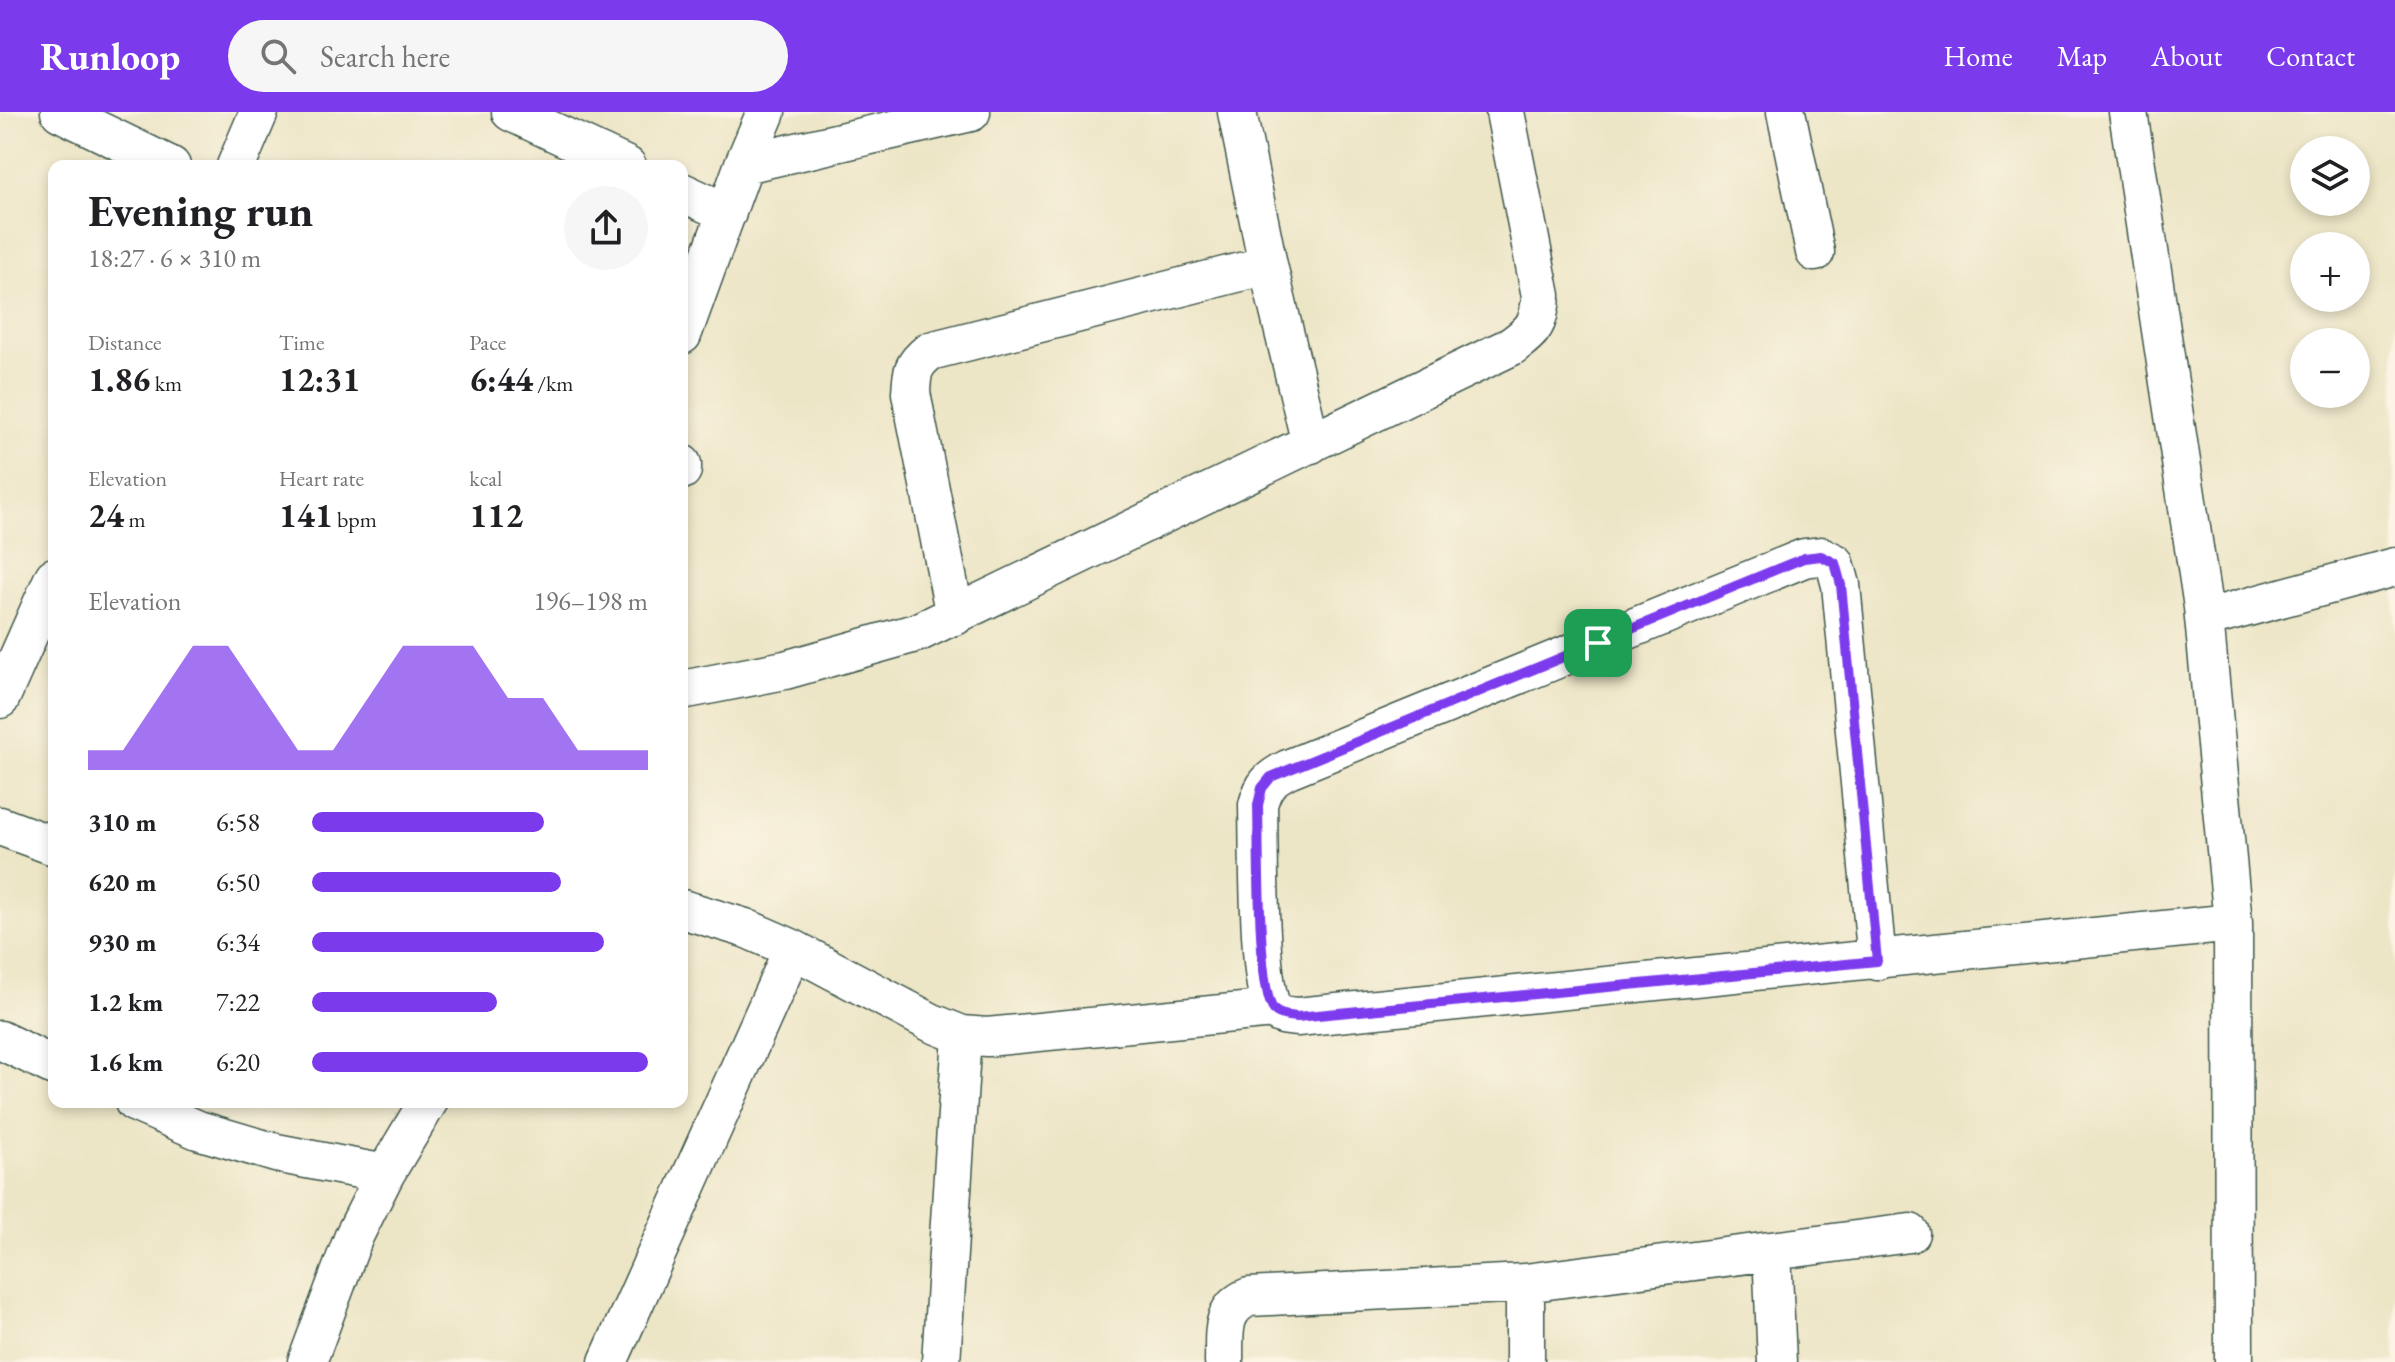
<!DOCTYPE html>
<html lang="en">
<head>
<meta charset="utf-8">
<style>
  body { margin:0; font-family:"EB Garamond",serif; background:#f6f6f6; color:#202124; height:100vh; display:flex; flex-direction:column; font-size:30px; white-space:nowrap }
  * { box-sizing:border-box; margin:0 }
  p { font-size:26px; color:#757577 }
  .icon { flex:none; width:44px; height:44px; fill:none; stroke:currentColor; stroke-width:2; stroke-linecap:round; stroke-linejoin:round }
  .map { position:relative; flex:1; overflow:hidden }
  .drawer { position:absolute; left:48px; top:48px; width:640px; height:948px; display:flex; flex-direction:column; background:#fff; border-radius:16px; box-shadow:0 4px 12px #0003 }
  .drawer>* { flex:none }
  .buttons { position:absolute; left:2290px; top:24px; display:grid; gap:16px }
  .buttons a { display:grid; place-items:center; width:80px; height:80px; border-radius:50%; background:#fff; box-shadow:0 4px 12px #0003; font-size:40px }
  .pin { position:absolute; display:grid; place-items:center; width:68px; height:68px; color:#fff; margin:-34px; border-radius:16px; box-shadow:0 4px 12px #0006 }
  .round { display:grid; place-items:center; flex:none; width:84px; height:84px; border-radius:42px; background:#f6f6f6 }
  .headline { display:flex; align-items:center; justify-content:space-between; height:136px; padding:0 40px }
  h1 { font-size:44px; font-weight:700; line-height:60px }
  .metrics { display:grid; grid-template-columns:repeat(3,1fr); gap:12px; height:136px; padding:8px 40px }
  .metrics div { display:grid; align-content:center }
  .metrics b { font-size:34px; font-weight:700 }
  .metrics small { font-size:22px; font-weight:400 }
  .metrics p { font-size:22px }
  .chart { height:224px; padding:16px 40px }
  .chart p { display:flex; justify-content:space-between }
  .chart svg { width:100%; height:144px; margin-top:8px; fill:#7c3aed; opacity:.7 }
  ul { padding:0 40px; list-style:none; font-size:26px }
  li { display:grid; grid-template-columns:128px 96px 1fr; align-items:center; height:60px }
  li i { height:20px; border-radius:10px; background:#7c3aed }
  header { display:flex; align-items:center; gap:48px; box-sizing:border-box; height:112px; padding:0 40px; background:#7c3aed; color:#fff }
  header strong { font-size:38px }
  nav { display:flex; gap:44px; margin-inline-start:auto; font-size:28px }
  .search { width:560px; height:72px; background:#f6f6f6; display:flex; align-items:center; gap:20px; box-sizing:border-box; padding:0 28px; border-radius:44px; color:#757577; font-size:30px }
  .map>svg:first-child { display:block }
</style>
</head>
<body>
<header>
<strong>Runloop</strong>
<div class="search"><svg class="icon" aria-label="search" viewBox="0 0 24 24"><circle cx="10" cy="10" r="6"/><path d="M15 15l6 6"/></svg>Search here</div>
<nav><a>Home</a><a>Map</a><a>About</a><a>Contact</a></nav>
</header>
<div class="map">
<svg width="2395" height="1250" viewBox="0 0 2395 1250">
  <rect width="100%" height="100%" fill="#fcf5e5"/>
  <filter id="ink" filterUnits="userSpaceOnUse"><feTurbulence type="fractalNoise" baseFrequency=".0125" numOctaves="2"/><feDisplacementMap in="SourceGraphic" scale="16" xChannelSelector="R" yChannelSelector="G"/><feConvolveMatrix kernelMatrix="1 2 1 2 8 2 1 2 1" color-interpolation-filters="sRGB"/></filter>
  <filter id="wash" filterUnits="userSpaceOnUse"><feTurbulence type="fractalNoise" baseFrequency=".006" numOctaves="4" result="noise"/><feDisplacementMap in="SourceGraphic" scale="32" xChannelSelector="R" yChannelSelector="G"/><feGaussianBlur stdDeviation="1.8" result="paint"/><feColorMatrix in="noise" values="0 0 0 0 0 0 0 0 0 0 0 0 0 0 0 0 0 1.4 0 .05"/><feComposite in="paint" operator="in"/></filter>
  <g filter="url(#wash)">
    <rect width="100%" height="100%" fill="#ece5c6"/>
  </g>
  <g filter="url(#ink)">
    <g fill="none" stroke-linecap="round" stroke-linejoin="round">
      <g stroke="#3e564a" stroke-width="41">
        <path id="minor" d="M 60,0 L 171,54
          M 511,0 L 627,54
          M 1237,0 L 1268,153 L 1311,332
          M 1786,0 L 1815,140
          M 2128,0 L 2203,495 L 2233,811 L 2234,1250
          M 744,52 L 971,0
          M 236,54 L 259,0
          M 682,80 L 727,101
          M 682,223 L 744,52 L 766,0
          M 682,352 L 682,358
          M 955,504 L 911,281 C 912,260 912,253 930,239 L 1268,153
          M 2204,507 L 2395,455
          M 682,578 L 785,558 L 919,520 L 1512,234 C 1534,218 1539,212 1541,184 L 1505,0
          M 0,587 L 54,465
          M 0,714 L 54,734
          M 682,797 L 745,816 L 793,837 L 932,911 L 962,923 L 987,925 L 1273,897
          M 1877,849 L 1841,473 L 1835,451 L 1821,444 L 1804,446 L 1288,657 C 1270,666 1263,673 1258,693 C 1259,725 1257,880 1274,898 C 1280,904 1289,904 1297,905 L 2233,811
          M 0,928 L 54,954
          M 134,990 L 198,1018 L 276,1041 L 385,1062
          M 1772,1139 L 1777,1250
          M 1525,1171 L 1525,1250
          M 307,1250 L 354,1124 L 385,1062 L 428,990
          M 608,1250 L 793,837
          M 941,1250 L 962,923
          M 1224,1250 C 1225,1223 1219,1197 1249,1185 L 1525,1171 L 1910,1121"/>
      </g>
      <use href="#minor" stroke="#fff" stroke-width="38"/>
    </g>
  </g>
  <g fill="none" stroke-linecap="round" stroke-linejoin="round" filter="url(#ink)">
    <g stroke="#fff" stroke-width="16">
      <path id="route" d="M 1821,444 L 1835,451 L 1841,473 L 1877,849 L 1297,905 C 1289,904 1280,904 1274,898 C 1257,880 1259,726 1258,693 L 1262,676 L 1271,665 L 1804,446 Z"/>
    </g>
    <use href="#route" stroke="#7c3aed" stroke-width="10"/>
  </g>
</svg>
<div class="buttons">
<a><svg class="icon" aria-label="layers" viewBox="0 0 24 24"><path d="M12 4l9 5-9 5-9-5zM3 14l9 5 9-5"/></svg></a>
<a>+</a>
<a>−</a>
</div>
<div class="pin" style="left:1598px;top:531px;background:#1e9e55"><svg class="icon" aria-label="arrive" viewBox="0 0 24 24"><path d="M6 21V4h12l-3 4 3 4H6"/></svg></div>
<section class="drawer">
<div class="headline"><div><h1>Evening run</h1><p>18:27 · 6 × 310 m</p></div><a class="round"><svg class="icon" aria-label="share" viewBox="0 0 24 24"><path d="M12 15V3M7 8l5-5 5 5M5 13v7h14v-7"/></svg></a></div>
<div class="metrics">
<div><p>Distance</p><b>1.86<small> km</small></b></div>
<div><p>Time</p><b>12:31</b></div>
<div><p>Pace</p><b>6:44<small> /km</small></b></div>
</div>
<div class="metrics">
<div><p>Elevation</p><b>24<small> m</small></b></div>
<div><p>Heart rate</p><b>141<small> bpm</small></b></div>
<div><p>kcal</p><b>112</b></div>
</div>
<div class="chart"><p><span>Elevation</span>196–198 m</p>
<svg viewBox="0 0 160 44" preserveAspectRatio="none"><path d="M0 44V38L10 38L20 22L30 6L40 6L50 22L60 38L70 38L80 22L90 6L100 6L110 6L120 22L130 22L140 38L150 38L160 38V44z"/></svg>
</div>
<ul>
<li><b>310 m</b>6:58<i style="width:69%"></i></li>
<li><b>620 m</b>6:50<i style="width:74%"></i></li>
<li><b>930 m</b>6:34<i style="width:87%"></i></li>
<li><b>1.2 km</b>7:22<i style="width:55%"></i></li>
<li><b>1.6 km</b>6:20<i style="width:100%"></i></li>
</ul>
</section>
</div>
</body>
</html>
